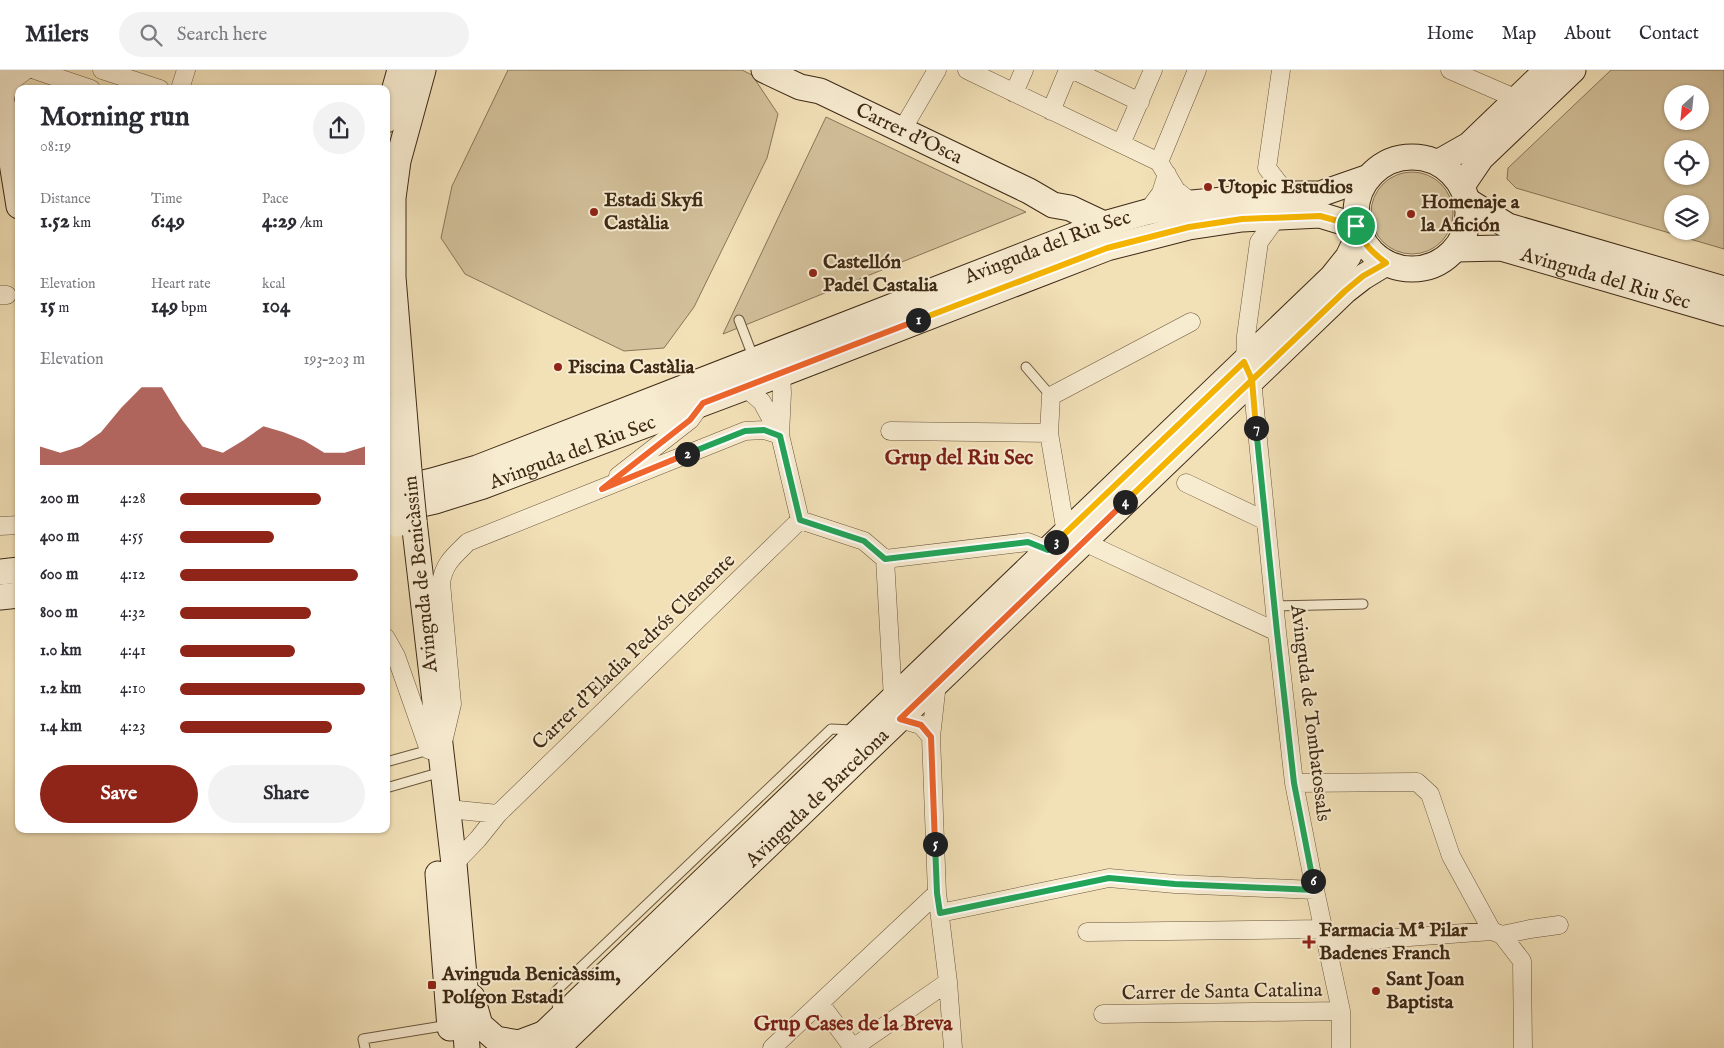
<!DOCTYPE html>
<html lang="en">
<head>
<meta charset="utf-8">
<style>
  body { margin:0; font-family:"IM FELL English",serif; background:#f2f2f3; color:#2b2b33; height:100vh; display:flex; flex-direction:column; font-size:19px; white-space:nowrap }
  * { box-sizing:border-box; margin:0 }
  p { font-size:16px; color:#7c7c81 }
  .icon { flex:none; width:28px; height:28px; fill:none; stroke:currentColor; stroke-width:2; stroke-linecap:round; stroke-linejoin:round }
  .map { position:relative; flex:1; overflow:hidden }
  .details { position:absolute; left:15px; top:15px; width:375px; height:748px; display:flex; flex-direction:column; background:#fff; border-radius:10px; box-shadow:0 1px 4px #0004 }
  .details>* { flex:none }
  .needle { width:32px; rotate:207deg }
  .fabs { position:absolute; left:1664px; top:15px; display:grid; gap:10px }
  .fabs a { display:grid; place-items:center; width:45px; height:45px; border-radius:50%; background:#fff; box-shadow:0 1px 4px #0004; font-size:25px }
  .pin { position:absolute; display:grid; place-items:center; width:42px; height:42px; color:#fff; margin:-21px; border:2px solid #fff; border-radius:50%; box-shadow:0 1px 5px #0007 }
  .km { position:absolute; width:25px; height:25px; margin:-12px; border-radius:50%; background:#222; color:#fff; font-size:14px; line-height:25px; text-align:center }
  .round { display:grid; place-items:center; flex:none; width:52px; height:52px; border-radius:26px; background:#f2f2f3 }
  .summary { display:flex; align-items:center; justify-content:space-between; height:85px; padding:0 25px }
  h1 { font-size:28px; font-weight:800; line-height:38px }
  .metrics { display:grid; grid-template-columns:repeat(3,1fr); gap:8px; height:85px; padding:5px 25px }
  .metrics div { display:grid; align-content:center }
  .metrics b { font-size:21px; font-weight:800 }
  .metrics small { font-size:14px; font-weight:400 }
  .metrics p { font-size:14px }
  .chart { height:140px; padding:10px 25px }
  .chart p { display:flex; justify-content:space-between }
  .chart svg { width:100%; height:90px; margin-top:5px; fill:#8f2418; opacity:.7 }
  .cta { display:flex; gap:10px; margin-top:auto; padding:10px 25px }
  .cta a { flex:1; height:58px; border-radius:30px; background:#8f2418; color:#fff; font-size:20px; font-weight:800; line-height:58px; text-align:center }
  .cta a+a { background:#f2f2f3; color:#2b2b33 }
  ul { padding:0 25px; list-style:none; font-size:16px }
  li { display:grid; grid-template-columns:80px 60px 1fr; align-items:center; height:38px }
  li i { height:12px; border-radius:6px; background:#8f2418 }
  header { display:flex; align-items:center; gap:30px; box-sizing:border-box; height:70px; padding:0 25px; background:#fff; border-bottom:1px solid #e1e1e2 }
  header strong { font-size:24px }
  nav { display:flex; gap:28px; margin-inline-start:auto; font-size:18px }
  .search { width:350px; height:45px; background:#f2f2f3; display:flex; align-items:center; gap:12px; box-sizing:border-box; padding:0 18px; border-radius:28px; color:#7c7c81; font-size:19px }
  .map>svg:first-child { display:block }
</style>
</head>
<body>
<header>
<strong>Milers</strong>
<div class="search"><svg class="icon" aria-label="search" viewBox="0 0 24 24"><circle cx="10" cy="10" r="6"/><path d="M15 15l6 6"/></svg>Search here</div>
<nav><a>Home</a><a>Map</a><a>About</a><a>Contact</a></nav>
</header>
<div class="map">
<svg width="1724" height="978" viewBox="0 0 1724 978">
  <rect width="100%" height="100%" fill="#f2e0b7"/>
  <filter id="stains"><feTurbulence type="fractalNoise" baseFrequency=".004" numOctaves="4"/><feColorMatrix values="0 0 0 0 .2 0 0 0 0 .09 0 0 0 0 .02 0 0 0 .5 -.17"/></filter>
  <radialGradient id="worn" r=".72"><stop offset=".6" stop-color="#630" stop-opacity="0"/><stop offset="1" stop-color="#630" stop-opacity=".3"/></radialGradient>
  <path fill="#d3c19b" stroke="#887558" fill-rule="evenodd" d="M 508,0 L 742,0 L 752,5 L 778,44 L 767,88 L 694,237 L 664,278 L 624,281 L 465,204 L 441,168 L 452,116 Z
    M 1611,0 L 1724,0 L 1724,179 L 1516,118 L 1507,109 L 1508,98 ZM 1672,24 L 1700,24 L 1700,51 L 1672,51 ZM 1672,79 L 1700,79 L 1700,106 L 1672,106 ZM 1672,134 L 1700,134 L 1700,161 L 1672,161 Z
    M 826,47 L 1026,142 L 723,264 Z
    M1371 143a41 41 0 1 1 82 0a41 41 0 1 1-82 0Z"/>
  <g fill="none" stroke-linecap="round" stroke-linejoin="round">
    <g stroke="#6b573e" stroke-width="11">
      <path id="lane" d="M 739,250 L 754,289
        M 1026,297 L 1051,326
        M 1274,536 L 1363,534
        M 386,692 L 429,680
        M 386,718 L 431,705
        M 558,943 L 556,921 L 831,659 L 853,660
        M 365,978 L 363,969 L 449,955"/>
    </g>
    <g stroke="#6b573e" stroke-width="19">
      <path id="street" d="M 35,0 L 91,19
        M 102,0 L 160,19
        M 967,0 L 1159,92 L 1176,120 L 1192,133
        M 1073,0 L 1140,32
        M 1281,0 L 1267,98 L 1287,124
        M 1450,0 L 1517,29
        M 180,19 L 186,0
        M 1014,23 L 1024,0
        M 3,30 L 13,10 L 26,0
        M 1051,41 L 1068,0
        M 902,60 L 937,0
        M 1121,74 L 1153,0
        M 1159,92 L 1197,0
        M 1147,142 L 1161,123 L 1167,104
        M 1277,147 L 1259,172 L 1246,266 L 1245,292 L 1252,310 L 1277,562 L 1294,713 L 1315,820 L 1341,941 L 1341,978
        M 0,225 L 7,225
        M 745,317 L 762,332 L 780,365 L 800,450 L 864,471 L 885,489 L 893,629
        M 890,361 L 1049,363
        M 780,365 L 782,323 L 781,304
        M 618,406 L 690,350 L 700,336
        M 1186,413 L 1266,451
        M 0,456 L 19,455
        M 1066,463 L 1049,363 L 1051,326 L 1191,252
        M 1084,472 L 1277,562
        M 885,489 L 1028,472 L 1048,480
        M 386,568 L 396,586 L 429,680
        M 937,613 L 931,667 L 937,823 L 948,912 L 953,978
        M 900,649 L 921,655 L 931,667
        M 444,668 L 452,634 L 441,513 C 444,493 454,486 468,472 L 745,361 L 764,360 L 780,365
        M 1294,713 L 1417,712 L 1430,724 L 1451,786 L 1492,861 L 1502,865 L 1522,891 L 1523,978
        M 448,739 L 498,744
        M 454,794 L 478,769 L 498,744 L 800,450
        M 940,843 L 1109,808 L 1175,814 L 1315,820
        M 1087,862 L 1323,859
        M 1502,865 L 1530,859 L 1559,855
        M 1326,873 L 1492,861
        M 820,933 L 853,978
        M 1103,944 L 1341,941
        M 772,978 L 937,823
        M 853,978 L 948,912"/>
    </g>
    <g stroke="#3e2915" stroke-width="27">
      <g id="secondary">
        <path d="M 1,0 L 2,31 L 19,136"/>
        <path id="s1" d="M 764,0 L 800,17 L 820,21 L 1029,121 L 1053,135 L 1070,138 L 1104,154"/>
        <path d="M 386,50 L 400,0"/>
        <circle cx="1412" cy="143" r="56"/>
        <path d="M 1439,92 L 1469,75 L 1547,0"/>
        <path d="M 1462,116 L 1481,88 L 1573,0"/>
        <path d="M 1468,131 L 1508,156 L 1724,219"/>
        <path id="s2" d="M 1456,179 L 1501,178 L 1724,243"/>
        <path d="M 386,336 L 392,404"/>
        <path d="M 409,401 L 393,207 L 393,128 L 398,91 L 423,0"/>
        <path id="s3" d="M 390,421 L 432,411 L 477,398 L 1104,154 L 1147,142 L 1192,133 L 1287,124 L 1320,124 L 1366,108"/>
        <path id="s4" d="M 391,441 L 435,431 L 483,416 L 781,304 L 1107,178 L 1189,157 L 1242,149 L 1320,145 L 1356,156"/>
        <path d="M 414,451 L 454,794 L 465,917 L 464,933 L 467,978"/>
        <path d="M 0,502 L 19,500"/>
        <path d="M 0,527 L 19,525"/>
        <path d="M 438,804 L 450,958"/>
        <path d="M 472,927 L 480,955 L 496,969 L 519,973 L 543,964"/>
        <path d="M 529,978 L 1332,207 L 1348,187 L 1359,164"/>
        <path id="s5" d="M 557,978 L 1345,221 L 1363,207 L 1386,193"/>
      </g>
    </g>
    <use href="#lane" stroke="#f7ebd0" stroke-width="9"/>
    <use href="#street" stroke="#f7ebd0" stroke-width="18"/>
    <use href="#secondary" stroke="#f7ebd0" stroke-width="25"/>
    <g stroke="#3e2915" stroke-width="27" stroke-linecap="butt">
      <path id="secondary-bridge" d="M 409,401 L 414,451
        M 392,404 L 397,454"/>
    </g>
    <use href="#secondary-bridge" stroke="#f7ebd0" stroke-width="25"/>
  </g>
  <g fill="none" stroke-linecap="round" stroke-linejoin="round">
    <g stroke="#fff" stroke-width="10">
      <path id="split-1" d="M 918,250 L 1107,178 L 1189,157 L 1242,149 L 1320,146 L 1356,156"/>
    </g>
    <g stroke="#fff" stroke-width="10">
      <path id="split-2" d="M 687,384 L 602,419 L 690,350 L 703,333 L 918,250"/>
    </g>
    <g stroke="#fff" stroke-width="10">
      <path id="split-3" d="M 687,384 L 745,361 L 764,360 L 780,366 L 800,450 L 864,471 L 885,489 L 1028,472 L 1048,480 L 1056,472"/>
    </g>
    <g stroke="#fff" stroke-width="10">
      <path id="split-4" d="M 1056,472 L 1244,292 L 1252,310 L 1125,432"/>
    </g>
    <g stroke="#fff" stroke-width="10">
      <path id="split-5" d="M 935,774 L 931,667 L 921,655 L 900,649 L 1125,432"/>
    </g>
    <g stroke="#fff" stroke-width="10">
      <path id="split-6" d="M 935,774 L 937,823 L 940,843 L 1109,808 L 1175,814 L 1314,820 L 1313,811"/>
    </g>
    <g stroke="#fff" stroke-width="10">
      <path id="split-7" d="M 1256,358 L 1277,562 L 1294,713 L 1313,811"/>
    </g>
    <g stroke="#fff" stroke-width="10">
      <path id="split-8" d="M 1256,358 L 1252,310 L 1345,221 L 1363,206 L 1386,193 C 1373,183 1362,173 1356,156"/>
    </g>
    <use href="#split-1" stroke="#f5b400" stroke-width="6"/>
    <use href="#split-2" stroke="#f0652b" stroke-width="6"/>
    <use href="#split-3" stroke="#22a559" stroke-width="6"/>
    <use href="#split-4" stroke="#f5b400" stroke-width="6"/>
    <use href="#split-5" stroke="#f0652b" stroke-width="6"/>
    <use href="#split-6" stroke="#22a559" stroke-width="6"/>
    <use href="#split-7" stroke="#22a559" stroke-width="6"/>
    <use href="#split-8" stroke="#f5b400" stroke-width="6"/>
  </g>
  <g fill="#8f2418" stroke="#f7ebd0" stroke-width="2">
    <circle cx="1208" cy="117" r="5"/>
    <circle cx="594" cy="142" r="5"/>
    <circle cx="1411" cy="144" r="5"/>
    <circle cx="813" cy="203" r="5"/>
    <circle cx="558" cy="297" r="5"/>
    <path d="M1306.5 864.5h5v5h5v5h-5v5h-5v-5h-5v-5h5z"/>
    <rect x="427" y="910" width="10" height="10" rx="2.5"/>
    <circle cx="1376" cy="921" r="5"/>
  </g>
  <g text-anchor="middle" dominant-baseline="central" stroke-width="4" stroke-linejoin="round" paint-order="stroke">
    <g font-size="20" fill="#3e2915" stroke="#f7ebd0">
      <text stroke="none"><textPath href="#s1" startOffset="159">Carrer d'Osca</textPath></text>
      <text stroke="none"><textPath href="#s3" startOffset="702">Avinguda del Riu Sec</textPath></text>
      <text stroke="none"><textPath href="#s2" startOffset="154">Avinguda del Riu Sec</textPath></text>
      <text stroke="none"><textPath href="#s4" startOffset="191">Avinguda del Riu Sec</textPath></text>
      <text transform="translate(421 504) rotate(-96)">Avinguda de Benicàssim</text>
      <text transform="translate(634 582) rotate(-44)">Carrer d'Eladia Pedrós Clemente</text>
      <text transform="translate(1310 643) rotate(83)">Avinguda de Tombatossals</text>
      <text stroke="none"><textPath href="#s5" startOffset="361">Avinguda de Barcelona</textPath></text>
      <text transform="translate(1222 922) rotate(-1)">Carrer de Santa Catalina</text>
    </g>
    <g font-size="20" font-weight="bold" fill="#3e2915" stroke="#f7ebd0" text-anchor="start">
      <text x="1218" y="117">Utopic Estudios</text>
      <text x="604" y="130">Estadi Skyfi<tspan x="604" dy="23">Castàlia</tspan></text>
      <text x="1421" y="132">Homenaje a<tspan x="1421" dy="23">la Afición</tspan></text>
      <text x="823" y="192">Castellón<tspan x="823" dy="23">Padel Castalia</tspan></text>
      <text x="568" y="297">Piscina Castàlia</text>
      <text x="1319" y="860">Farmacia Mª Pilar<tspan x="1319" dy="23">Badenes Franch</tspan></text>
      <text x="442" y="904">Avinguda Benicàssim,<tspan x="442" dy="23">Polígon Estadi</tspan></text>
      <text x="1386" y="909">Sant Joan<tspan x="1386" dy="23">Baptista</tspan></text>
    </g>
    <g font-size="21" font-weight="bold" fill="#7a1f14" stroke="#f7ebd0">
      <text x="959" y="388">Grup del Riu Sec</text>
      <text x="853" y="954">Grup Cases de la Breva</text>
    </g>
  </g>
  <rect width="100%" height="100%" filter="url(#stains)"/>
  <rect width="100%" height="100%" fill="url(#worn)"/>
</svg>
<div class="fabs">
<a><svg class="needle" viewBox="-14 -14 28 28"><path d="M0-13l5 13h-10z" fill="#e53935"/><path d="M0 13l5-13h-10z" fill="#7c7c81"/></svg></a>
<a><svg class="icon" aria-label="locate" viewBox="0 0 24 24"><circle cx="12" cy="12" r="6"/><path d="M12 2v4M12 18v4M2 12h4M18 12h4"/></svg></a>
<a><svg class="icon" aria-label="layers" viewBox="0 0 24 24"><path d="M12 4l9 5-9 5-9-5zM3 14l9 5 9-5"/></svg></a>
</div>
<div class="pin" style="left:1356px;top:156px;background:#1e9e55"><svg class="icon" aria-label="arrive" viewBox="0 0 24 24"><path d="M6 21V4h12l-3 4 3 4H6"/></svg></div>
<b class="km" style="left:918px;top:250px">1</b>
<b class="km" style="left:687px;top:384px">2</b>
<b class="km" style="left:1056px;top:472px">3</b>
<b class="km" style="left:1125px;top:432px">4</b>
<b class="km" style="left:935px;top:774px">5</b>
<b class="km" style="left:1313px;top:811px">6</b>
<b class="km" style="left:1256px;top:358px">7</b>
<section class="details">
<div class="summary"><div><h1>Morning run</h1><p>08:19</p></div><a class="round"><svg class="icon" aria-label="share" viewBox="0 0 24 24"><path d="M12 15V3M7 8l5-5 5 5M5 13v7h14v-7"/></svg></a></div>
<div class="metrics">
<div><p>Distance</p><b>1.52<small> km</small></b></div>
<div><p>Time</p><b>6:49</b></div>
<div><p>Pace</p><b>4:29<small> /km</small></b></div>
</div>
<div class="metrics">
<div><p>Elevation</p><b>15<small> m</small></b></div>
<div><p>Heart rate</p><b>149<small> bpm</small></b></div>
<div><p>kcal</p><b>104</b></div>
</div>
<div class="chart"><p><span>Elevation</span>193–203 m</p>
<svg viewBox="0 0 160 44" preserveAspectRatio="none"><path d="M0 44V35L10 38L20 35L30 28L40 16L50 6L60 6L70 22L80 35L90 38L100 32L110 25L120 28L130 32L140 38L150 38L160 35V44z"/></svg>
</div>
<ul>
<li><b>200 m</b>4:28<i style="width:76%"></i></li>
<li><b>400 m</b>4:55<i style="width:51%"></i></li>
<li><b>600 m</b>4:12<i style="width:96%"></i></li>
<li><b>800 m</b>4:32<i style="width:71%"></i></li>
<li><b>1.0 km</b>4:41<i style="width:62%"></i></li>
<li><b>1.2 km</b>4:10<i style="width:100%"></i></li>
<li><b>1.4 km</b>4:23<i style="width:82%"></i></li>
</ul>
<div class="cta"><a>Save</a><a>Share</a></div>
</section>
</div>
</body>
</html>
